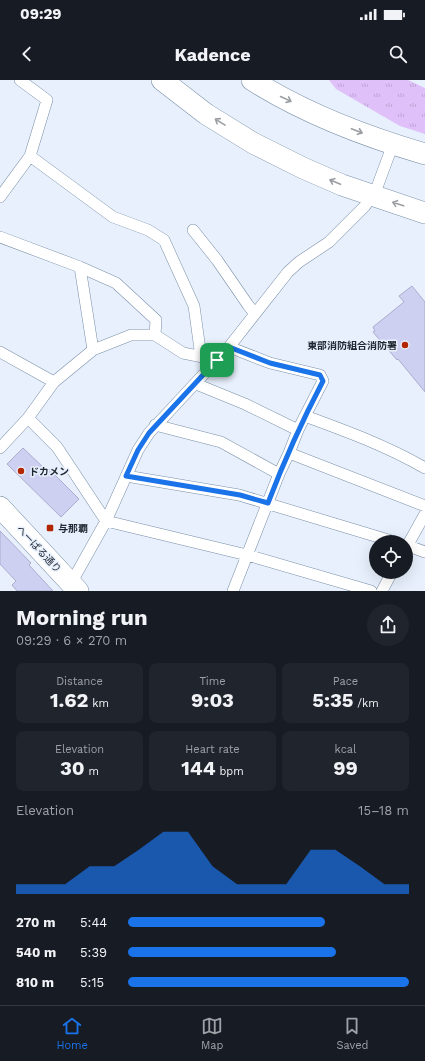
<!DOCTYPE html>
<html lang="en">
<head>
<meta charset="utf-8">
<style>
  body { margin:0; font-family:"Work Sans","Noto Sans JP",sans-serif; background:#20242c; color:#f1f3f6; height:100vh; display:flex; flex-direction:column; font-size:15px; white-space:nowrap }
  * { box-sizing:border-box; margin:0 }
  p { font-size:13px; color:#9ea1a6 }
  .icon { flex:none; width:22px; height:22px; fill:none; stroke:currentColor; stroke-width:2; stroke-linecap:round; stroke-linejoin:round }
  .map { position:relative; height:511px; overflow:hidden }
  .sheet { display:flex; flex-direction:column; background:#171b24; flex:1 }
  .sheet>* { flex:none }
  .buttons { position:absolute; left:369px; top:455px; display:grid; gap:8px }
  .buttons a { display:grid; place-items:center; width:44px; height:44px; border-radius:50%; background:#171b24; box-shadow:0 4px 16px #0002; font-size:20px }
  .pin { position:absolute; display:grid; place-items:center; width:34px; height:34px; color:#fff; margin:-17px; border-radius:8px; box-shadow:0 2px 6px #0006 }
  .round { display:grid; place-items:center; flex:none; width:42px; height:42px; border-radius:21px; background:#20242c }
  .head { display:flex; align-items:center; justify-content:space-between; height:68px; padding:0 16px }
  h1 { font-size:22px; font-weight:700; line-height:30px }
  .stats { display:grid; grid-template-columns:repeat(3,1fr); gap:6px; height:68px; padding:4px 16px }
  .stats div { display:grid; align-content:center; border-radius:8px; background:#20242c; text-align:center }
  .stats b { font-size:20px; font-weight:700 }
  .stats small { font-size:11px; font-weight:400 }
  .stats p { font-size:11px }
  .chart { height:112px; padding:8px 16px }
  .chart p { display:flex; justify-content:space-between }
  .chart svg { width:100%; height:72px; margin-top:4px; fill:#1a73e8; opacity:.7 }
  ul { padding:0 16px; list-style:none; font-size:13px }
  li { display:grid; grid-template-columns:64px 48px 1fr; align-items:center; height:30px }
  li i { height:10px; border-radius:5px; background:#1a73e8 }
  .status { display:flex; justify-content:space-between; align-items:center; height:28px; padding:0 20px; background:#171b24; direction:ltr }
  .status svg { height:11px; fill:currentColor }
  header { display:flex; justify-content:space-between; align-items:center; height:52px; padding:0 16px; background:#171b24; font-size:18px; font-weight:700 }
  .tab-bar { display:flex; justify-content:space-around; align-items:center; height:56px; border-top:1px solid #363941; background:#171b24; font-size:11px; color:#9ea1a6 }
  .tab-bar a { display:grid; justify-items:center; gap:2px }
  .tab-bar .on { color:#1a73e8 }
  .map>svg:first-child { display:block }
</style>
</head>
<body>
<div class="status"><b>09:29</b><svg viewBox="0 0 49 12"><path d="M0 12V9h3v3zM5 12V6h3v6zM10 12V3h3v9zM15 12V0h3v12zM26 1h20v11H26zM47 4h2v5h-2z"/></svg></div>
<header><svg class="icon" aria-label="back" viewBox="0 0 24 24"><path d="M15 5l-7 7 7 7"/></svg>Kadence<svg class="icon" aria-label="search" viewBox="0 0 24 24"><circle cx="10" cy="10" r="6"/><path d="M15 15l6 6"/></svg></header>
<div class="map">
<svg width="425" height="511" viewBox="0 0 425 511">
  <defs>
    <pattern id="grass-tufts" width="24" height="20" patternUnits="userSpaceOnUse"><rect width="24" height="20" fill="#dfc0f9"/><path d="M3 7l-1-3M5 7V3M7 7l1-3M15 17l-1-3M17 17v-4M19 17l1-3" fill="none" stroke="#bfa5d6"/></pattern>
  </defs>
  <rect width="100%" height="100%" fill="#e7f0fc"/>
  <path fill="url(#grass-tufts)" d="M 329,0 L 408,0 L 425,8 L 425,54 L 400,46 L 336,9 Z"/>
  <path fill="#ced0f1" stroke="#aaadcd" d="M 412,206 L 425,222 L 425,312 L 398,279 L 397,280 L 373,252 L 375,251 L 373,247 L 404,222 L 399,216 Z
    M 23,368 L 47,391 L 49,389 L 79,419 L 61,437 L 7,384 Z
    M 0,451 L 31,483 L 29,485 L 53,511 L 17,511 L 12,505 L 16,501 L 0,484 Z"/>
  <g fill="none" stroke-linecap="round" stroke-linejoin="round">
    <g stroke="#7a8fa9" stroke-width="12">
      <path id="street" d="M 30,76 L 113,137 L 148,150 L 164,160 L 194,226 L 201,277
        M 0,117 L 30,76 L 47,20 L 20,0
        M 193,150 L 217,180 L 248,225 L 255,234
        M 0,157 L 80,187 L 93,270
        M 80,187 L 116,203 L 156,240 L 155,255
        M 229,267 L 270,283 L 320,295 L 323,301 L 305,336
        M 0,272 L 54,302
        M 196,304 L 245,324 L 298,350 L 289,373 L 279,394 L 233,511
        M 28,338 L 57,367 L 106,441 L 247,475 L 371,511
        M 155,345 L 221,362 L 279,394
        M 298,350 L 305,336 C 346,351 387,366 425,388
        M 0,368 L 28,338 L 54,302 L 93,270 L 131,255 L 155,255 L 183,273 L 208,278
        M 289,373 L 425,426
        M 126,396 L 239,415 L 395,462
        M 406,465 L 425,472
        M 406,468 L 425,434
        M 69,507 L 106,441 L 138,370 L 149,353 L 229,267 L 288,192 L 299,182 L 329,162 L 365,126 L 376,110 L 393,64
        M 382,511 L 392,492"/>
    </g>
    <g stroke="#7a8fa9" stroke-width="22">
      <path id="highway" d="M 162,0 L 206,34 L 253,63 L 303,88 L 342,105 L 425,133
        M 252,0 C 304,33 367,57 425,74
        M 0,427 L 78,511"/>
    </g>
    <use href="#street" stroke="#fff" stroke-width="11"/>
    <use href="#highway" stroke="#fff" stroke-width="21"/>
  </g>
  <defs><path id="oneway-shaft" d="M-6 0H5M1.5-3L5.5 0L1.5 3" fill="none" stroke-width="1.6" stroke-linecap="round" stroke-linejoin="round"/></defs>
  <g stroke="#9a9da2">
    <use href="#oneway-shaft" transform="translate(286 19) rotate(25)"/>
    <use href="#oneway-shaft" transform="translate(220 42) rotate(-148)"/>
    <use href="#oneway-shaft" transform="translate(357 51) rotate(21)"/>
    <use href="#oneway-shaft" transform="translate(335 102) rotate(-157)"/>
    <use href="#oneway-shaft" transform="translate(398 124) rotate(-162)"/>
  </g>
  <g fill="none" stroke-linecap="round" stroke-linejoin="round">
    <g stroke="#fff" stroke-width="8">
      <path id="route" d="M 229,267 L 270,283 L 320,295 L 323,301 C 302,341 284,381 268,423 L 240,415 L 126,396 L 138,370 L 149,353 Z"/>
    </g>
    <use href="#route" stroke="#1a73e8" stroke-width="5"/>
  </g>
  <g fill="#b22602" stroke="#e7f0fc" stroke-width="1.5">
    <circle cx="405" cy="265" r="4"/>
    <circle cx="21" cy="391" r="4"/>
    <rect x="46" y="444" width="8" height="8" rx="2"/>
  </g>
  <g text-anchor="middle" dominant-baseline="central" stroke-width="3" stroke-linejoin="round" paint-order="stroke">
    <g font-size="10" font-weight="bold" fill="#1e2631" stroke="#e7f0fc" text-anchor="start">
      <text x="397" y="265" text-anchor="end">東部消防組合消防署</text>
      <text x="29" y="391">ドカメン</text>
      <text x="58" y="448">与那覇</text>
    </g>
    <g font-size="10" fill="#1e2631" stroke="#e7f0fc">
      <text transform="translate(39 469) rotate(47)">へーばる通り</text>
    </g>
  </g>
</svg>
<div class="buttons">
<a><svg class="icon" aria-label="locate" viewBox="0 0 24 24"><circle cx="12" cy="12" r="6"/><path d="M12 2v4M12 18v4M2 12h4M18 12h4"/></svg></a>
</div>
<div class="pin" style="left:217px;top:280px;background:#1e9e55"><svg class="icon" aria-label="arrive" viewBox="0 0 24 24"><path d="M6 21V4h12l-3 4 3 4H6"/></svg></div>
</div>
<section class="sheet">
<div class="head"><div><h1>Morning run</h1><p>09:29 · 6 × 270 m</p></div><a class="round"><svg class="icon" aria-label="share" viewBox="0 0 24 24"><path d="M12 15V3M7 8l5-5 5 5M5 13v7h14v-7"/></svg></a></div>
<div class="stats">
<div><p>Distance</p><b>1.62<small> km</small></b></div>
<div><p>Time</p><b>9:03</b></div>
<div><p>Pace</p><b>5:35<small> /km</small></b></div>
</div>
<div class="stats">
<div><p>Elevation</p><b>30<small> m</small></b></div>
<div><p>Heart rate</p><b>144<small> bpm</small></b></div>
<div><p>kcal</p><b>99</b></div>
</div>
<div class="chart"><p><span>Elevation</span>15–18 m</p>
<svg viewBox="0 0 160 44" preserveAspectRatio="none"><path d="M0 44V38L10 38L20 38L30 27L40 27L50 17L60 6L70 6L80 27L90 38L100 38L110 38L120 17L130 17L140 27L150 38L160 38V44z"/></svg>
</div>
<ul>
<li><b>270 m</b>5:44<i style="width:70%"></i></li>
<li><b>540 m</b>5:39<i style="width:74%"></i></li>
<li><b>810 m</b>5:15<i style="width:100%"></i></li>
</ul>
</section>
<nav class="tab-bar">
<a class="on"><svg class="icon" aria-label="home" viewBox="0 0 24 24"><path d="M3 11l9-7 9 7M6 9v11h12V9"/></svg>Home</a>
<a><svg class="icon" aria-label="map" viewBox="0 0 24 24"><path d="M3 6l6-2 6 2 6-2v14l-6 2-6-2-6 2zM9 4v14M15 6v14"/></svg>Map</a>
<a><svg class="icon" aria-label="saved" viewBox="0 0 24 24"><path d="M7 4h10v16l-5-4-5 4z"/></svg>Saved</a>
</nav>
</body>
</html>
